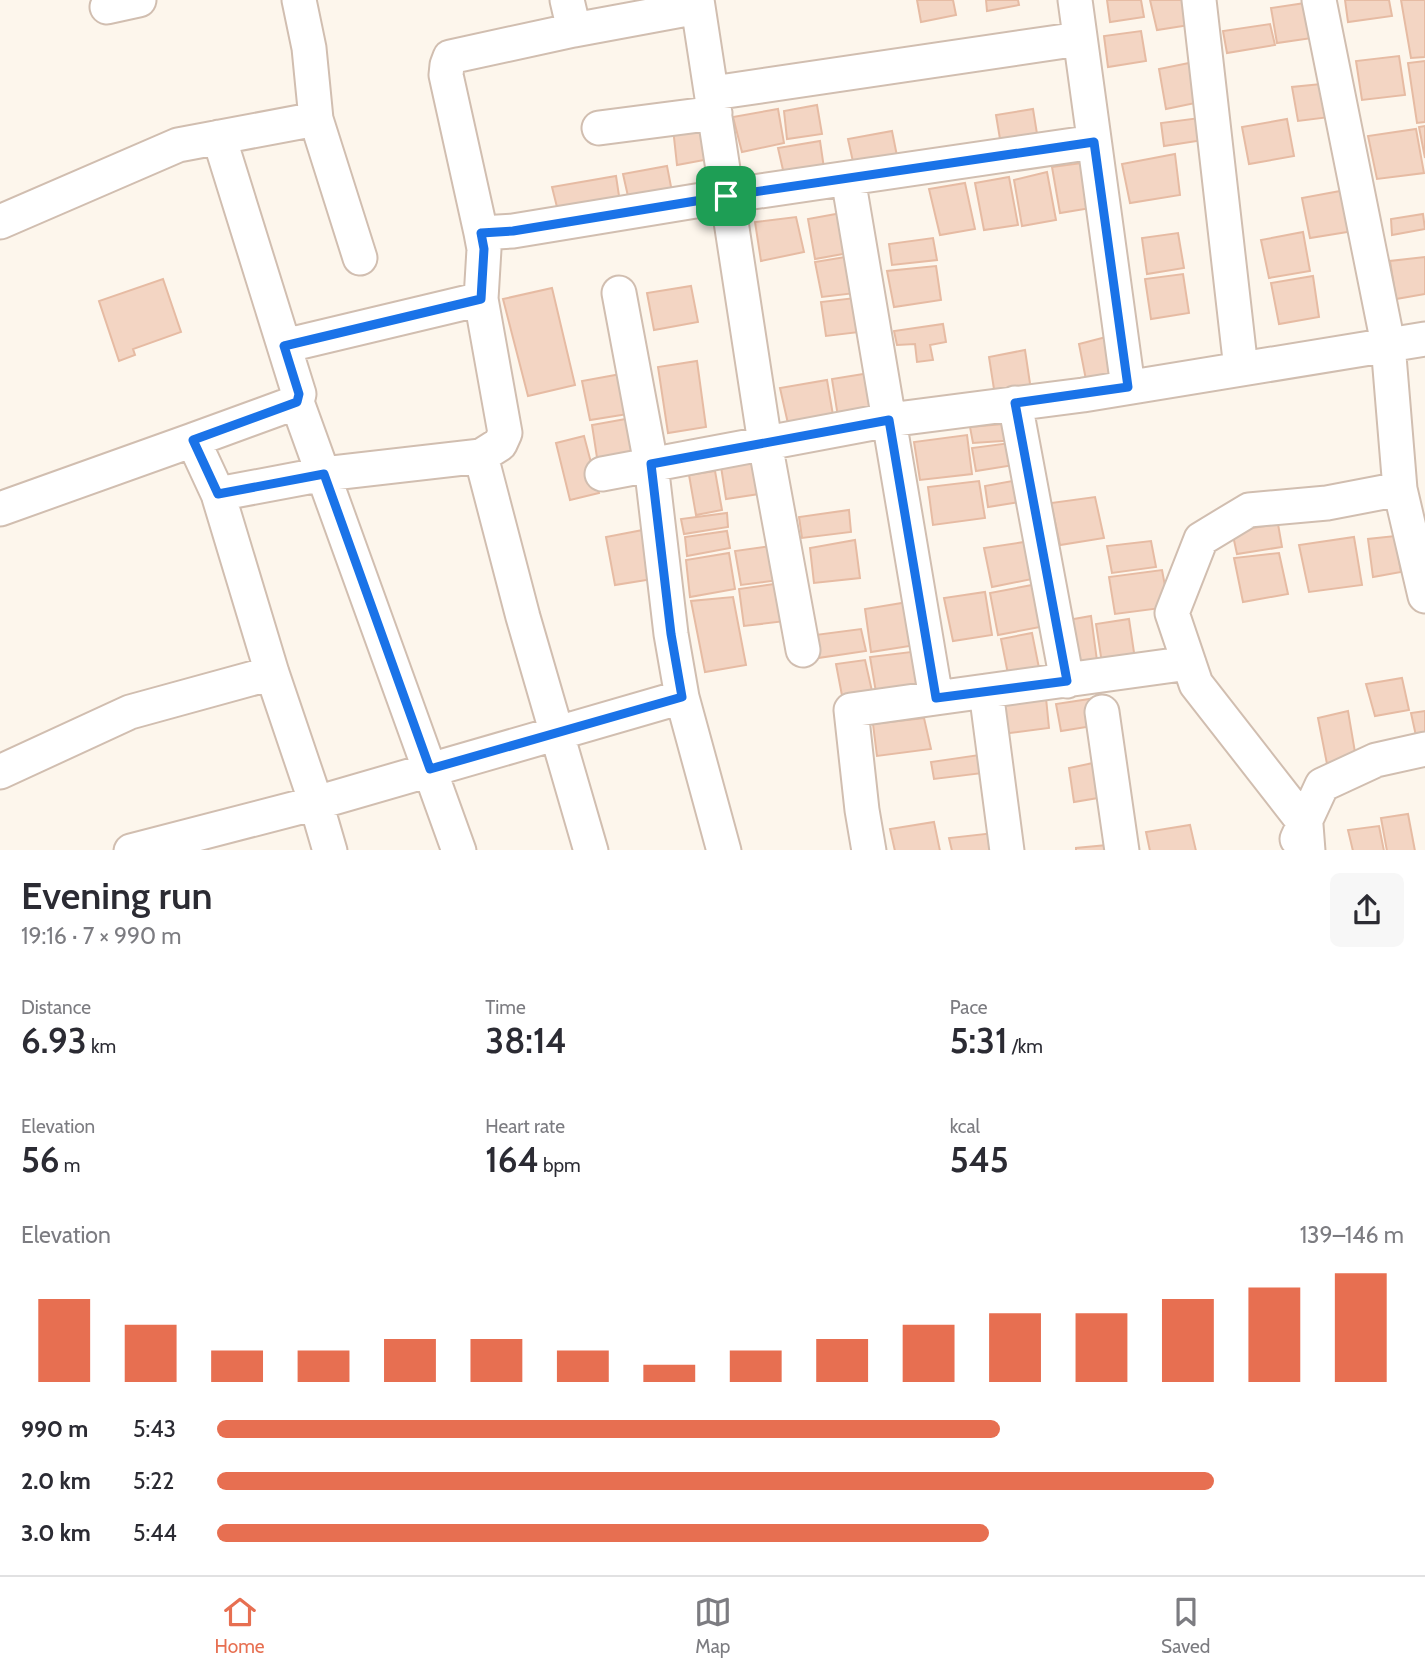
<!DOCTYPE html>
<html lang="en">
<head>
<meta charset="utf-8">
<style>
  body { margin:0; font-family:Cabin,sans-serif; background:#f7f7f7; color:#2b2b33; height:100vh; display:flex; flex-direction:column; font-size:26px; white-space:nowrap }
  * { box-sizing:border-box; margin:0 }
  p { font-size:23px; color:#7c7c81 }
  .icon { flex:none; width:38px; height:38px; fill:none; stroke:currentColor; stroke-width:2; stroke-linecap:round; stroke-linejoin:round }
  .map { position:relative; height:850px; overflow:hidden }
  .sheet { display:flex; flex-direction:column; background:#fff; flex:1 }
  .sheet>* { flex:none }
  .pin { position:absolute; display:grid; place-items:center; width:60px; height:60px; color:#fff; margin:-30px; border-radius:14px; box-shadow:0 4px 10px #0006 }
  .round { display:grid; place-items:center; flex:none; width:74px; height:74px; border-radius:10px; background:#f7f7f7 }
  .headline { display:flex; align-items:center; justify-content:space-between; height:119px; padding:0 21px }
  h1 { font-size:38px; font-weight:600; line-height:52px }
  .metrics { display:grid; grid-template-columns:repeat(3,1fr); gap:10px; height:119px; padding:7px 21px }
  .metrics div { display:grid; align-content:center }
  .metrics b { font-size:35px; font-weight:600 }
  .metrics small { font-size:19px; font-weight:400 }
  .metrics p { font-size:19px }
  .chart { height:196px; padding:14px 21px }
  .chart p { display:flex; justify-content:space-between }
  .chart svg { width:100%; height:126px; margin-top:7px; stroke:#e76f51; stroke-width:6 }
  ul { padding:0 21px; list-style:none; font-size:23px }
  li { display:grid; grid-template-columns:112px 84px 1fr; align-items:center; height:52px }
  li i { height:18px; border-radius:9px; background:#e76f51 }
  .tab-bar { display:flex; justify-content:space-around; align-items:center; height:98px; border-top:2px solid #e1e1e2; background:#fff; font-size:19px; color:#7c7c81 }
  .tab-bar a { display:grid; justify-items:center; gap:4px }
  .tab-bar .selected { color:#e76f51 }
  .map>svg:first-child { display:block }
</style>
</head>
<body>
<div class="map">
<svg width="1425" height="851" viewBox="0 0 1425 851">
  <rect width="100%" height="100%" fill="#fdf6ec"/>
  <path fill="#f3d5c3" stroke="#e6bba3" stroke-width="2" d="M 917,0 L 953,0 L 956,15 L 921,22 Z
    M 986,0 L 1018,0 L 1019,5 L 987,11 Z
    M 1107,0 L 1141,0 L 1144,17 L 1110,22 Z
    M 1150,0 L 1192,0 L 1196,24 L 1157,30 Z
    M 1345,0 L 1389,0 L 1392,16 L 1348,22 Z
    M 1401,0 L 1425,0 L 1425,57 L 1411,58 Z
    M 1312,2 L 1319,37 L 1277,43 L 1271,8 Z
    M 1270,24 L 1275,45 L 1227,53 L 1223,31 Z
    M 1141,31 L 1146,61 L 1108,67 L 1104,36 Z
    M 1399,56 L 1405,95 L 1362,100 L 1356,61 Z
    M 1199,61 L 1205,101 L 1166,109 L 1159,69 Z
    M 1425,61 L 1425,122 L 1417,123 L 1408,63 Z
    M 1331,83 L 1338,116 L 1298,121 L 1292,87 Z
    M 817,105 L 822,134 L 787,139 L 784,111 Z
    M 778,109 L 784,143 L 742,152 L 733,117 Z
    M 1033,109 L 1038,140 L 1001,145 L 996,115 Z
    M 1207,117 L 1210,139 L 1164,146 L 1161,123 Z
    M 1287,119 L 1294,156 L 1249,164 L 1242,127 Z
    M 711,123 L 715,158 L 677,165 L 673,128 Z
    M 1425,126 L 1425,158 L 1419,127 Z
    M 1416,129 L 1424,173 L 1377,179 L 1368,136 Z
    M 892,131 L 899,166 L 855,171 L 848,139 Z
    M 820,141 L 825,175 L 786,183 L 778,148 Z
    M 1175,154 L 1180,195 L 1130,203 L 1122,164 Z
    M 1089,162 L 1097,207 L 1060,213 L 1052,167 Z
    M 667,166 L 673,197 L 630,205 L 623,174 Z
    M 1047,172 L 1056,220 L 1022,226 L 1014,180 Z
    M 616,176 L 621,209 L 560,219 L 552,187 Z
    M 1009,177 L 1018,225 L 984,230 L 975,183 Z
    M 965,183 L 975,229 L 940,235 L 929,189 Z
    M 1351,189 L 1360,230 L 1310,238 L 1302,198 Z
    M 847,212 L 854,252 L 815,259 L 808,219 Z
    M 1423,214 L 1425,229 L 1392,235 L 1391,219 Z
    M 796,217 L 804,252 L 761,261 L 755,222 Z
    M 1303,232 L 1310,271 L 1269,278 L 1261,240 Z
    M 1178,233 L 1184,268 L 1147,274 L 1142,238 Z
    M 933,238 L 937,260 L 892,265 L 889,244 Z
    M 857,255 L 864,292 L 822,297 L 815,262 Z
    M 1425,257 L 1425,294 L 1396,299 L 1390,261 Z
    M 936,266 L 941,300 L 894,307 L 887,271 Z
    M 1183,274 L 1189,313 L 1151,319 L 1145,279 Z
    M 1313,276 L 1319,317 L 1279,324 L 1271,283 Z
    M 163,279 L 181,332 L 133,349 L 135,355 L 119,361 L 99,301 Z
    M 691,286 L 698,322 L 654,330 L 647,293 Z
    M 552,288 L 575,385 L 528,396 L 503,299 Z
    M 863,297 L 868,331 L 826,336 L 821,302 Z
    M 943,324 L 946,342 L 930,345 L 933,360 L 917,362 L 915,344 L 897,345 L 894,331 Z
    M 1106,337 L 1114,384 L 1088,390 L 1079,344 Z
    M 1025,350 L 1032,397 L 996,402 L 989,357 Z
    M 697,361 L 706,427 L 668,433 L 658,367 Z
    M 876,372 L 884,416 L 839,423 L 832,379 Z
    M 621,374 L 628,414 L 590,420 L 582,381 Z
    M 827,380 L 834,421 L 789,428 L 780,388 Z
    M 637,417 L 644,456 L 598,464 L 592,425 Z
    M 1014,423 L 1018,440 L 973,443 L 970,427 Z
    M 967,435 L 972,474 L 920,480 L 914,442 Z
    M 584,436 L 599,493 L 570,500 L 556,443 Z
    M 1010,443 L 1014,465 L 976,471 L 972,448 Z
    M 759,454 L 765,493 L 726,499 L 720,460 Z
    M 715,471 L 722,510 L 696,515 L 689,475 Z
    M 1024,479 L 1026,501 L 988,507 L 985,486 Z
    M 979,481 L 985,518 L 933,525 L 928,487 Z
    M 1095,497 L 1104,538 L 1060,545 L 1051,503 Z
    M 849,510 L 851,532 L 802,538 L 799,517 Z
    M 727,513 L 728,527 L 684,534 L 681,519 Z
    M 1278,524 L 1282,547 L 1237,554 L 1232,531 Z
    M 648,529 L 659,578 L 615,585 L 606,537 Z
    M 727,531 L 730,548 L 687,556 L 685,537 Z
    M 1395,536 L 1401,572 L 1373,577 L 1368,539 Z
    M 1354,537 L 1362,585 L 1309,592 L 1299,545 Z
    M 855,540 L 860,578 L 814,583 L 810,548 Z
    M 1151,541 L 1156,567 L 1112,573 L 1107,546 Z
    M 1024,542 L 1032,579 L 992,587 L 984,548 Z
    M 771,546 L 779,580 L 741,585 L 735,551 Z
    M 729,553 L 735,589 L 690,597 L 686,560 Z
    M 1279,553 L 1288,594 L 1243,602 L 1234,558 Z
    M 1162,570 L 1169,607 L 1115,614 L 1109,577 Z
    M 781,583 L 786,621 L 744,626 L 739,589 Z
    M 1032,585 L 1040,627 L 998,635 L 990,593 Z
    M 985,592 L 992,635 L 953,641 L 944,598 Z
    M 733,597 L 746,665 L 705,672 L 691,601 Z
    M 908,602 L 916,645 L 871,652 L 865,609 Z
    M 1091,616 L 1098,668 L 1071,670 L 1062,621 Z
    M 1129,619 L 1136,666 L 1103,670 L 1096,624 Z
    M 861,629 L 866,651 L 818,658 L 815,635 Z
    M 1032,633 L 1039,668 L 1008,674 L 1001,639 Z
    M 919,651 L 926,691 L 877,698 L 870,657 Z
    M 865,660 L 874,700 L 844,706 L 836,664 Z
    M 1402,678 L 1409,710 L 1375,716 L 1366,684 Z
    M 1046,698 L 1049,728 L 1002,734 L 998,704 Z
    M 1096,698 L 1099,725 L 1061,731 L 1056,704 Z
    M 1348,711 L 1357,764 L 1328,769 L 1318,718 Z
    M 1425,711 L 1425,743 L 1418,745 L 1411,713 Z
    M 924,718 L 931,749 L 877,756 L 873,724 Z
    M 979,755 L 983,773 L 934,779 L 931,762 Z
    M 1093,763 L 1110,796 L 1074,802 L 1069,768 Z
    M 1408,814 L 1415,851 L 1387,851 L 1381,818 Z
    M 934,822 L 940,851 L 895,851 L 890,829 Z
    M 1190,825 L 1196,851 L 1150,851 L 1146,832 Z
    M 1379,826 L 1384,851 L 1353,851 L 1348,830 Z
    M 994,833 L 998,851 L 952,851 L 949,838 Z
    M 1117,844 L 1118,851 L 1076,851 L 1076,848 Z"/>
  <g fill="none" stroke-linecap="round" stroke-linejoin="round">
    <g stroke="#d1beb0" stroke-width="37">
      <path id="minor" d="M 299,0 L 309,48 L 316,119
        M 567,0 L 574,30 L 698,7
        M 697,0 L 765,443 L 803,650
        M 1075,0 L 1128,387
        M 1199,0 L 1241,369
        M 1319,0 L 1388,344 L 1400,489 L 1425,596
        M 107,7 L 139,0
        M 713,93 L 1079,39
        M 599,128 L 715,113
        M 848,178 L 936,698 L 851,710 L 862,810 L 869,851
        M 0,222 L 178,145 L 316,119 L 360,258
        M 481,233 L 446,75 L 447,65 L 450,57 L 574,30
        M 619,293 L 651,464 L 671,634 L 682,697
        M 284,346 L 481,299
        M 297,402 L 459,851
        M 1015,403 L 1067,681
        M 193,440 L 297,402 L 299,394 L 219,137
        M 481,456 L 523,617 L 591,851
        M 602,474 L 889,420 L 1083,395 L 1425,339
        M 218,494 L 272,673 L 316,803 L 330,851
        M 0,509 L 193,440 L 218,494 L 324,474 L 481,456 L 500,444 L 505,433 L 481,299 L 484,249 L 481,233 L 513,231 L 726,196 L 1094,142
        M 986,691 L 1007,851
        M 936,698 L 1189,663
        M 1102,712 L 1122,851
        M 0,772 L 130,712 L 272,673
        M 1297,839 L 1322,785 L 1376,760 L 1425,749
        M 131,851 L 316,803 L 682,697 L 724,851
        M 1308,851 L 1306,825 L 1196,684 L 1172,613 L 1201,539 L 1249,510 L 1327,503 L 1400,489"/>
    </g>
    <use href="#minor" stroke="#fff" stroke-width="33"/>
  </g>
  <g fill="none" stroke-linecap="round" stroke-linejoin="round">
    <g stroke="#fff" stroke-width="14">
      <path id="route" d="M 1094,142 L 1128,387 L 1015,403 L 1067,681 L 936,698 L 889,420 L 651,464 L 671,634 L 682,697 L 430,769 L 324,474 L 218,494 L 193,440 L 297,402 L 299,394 L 284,346 L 481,299 L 484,249 L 481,233 L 513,231 L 726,196 Z"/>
    </g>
    <use href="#route" stroke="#1a73e8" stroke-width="9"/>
  </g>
</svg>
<div class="pin" style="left:726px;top:196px;background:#1e9e55"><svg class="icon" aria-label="arrive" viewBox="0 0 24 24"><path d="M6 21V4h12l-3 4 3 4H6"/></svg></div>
</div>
<section class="sheet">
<div class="headline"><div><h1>Evening run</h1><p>19:16 · 7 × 990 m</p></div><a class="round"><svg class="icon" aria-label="share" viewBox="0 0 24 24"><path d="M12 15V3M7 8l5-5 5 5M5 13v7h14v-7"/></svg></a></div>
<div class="metrics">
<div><p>Distance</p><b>6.93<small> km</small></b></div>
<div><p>Time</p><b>38:14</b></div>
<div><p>Pace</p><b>5:31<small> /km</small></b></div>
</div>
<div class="metrics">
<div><p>Elevation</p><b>56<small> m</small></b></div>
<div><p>Heart rate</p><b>164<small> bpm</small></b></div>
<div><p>kcal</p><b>545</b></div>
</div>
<div class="chart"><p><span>Elevation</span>139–146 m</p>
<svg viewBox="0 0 160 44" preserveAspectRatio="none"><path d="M5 44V15M15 44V24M25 44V33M35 44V33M45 44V29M55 44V29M65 44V33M75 44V38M85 44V33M95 44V29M105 44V24M115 44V20M125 44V20M135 44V15M145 44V11M155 44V6"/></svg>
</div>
<ul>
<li><b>990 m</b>5:43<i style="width:66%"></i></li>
<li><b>2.0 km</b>5:22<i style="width:84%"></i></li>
<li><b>3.0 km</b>5:44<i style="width:65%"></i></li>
</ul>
</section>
<nav class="tab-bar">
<a class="selected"><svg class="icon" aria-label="home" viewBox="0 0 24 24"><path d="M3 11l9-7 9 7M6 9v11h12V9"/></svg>Home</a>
<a><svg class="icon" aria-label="map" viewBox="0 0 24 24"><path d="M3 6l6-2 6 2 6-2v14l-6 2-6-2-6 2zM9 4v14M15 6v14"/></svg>Map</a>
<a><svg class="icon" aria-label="saved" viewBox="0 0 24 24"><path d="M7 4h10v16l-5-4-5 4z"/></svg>Saved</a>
</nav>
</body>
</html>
